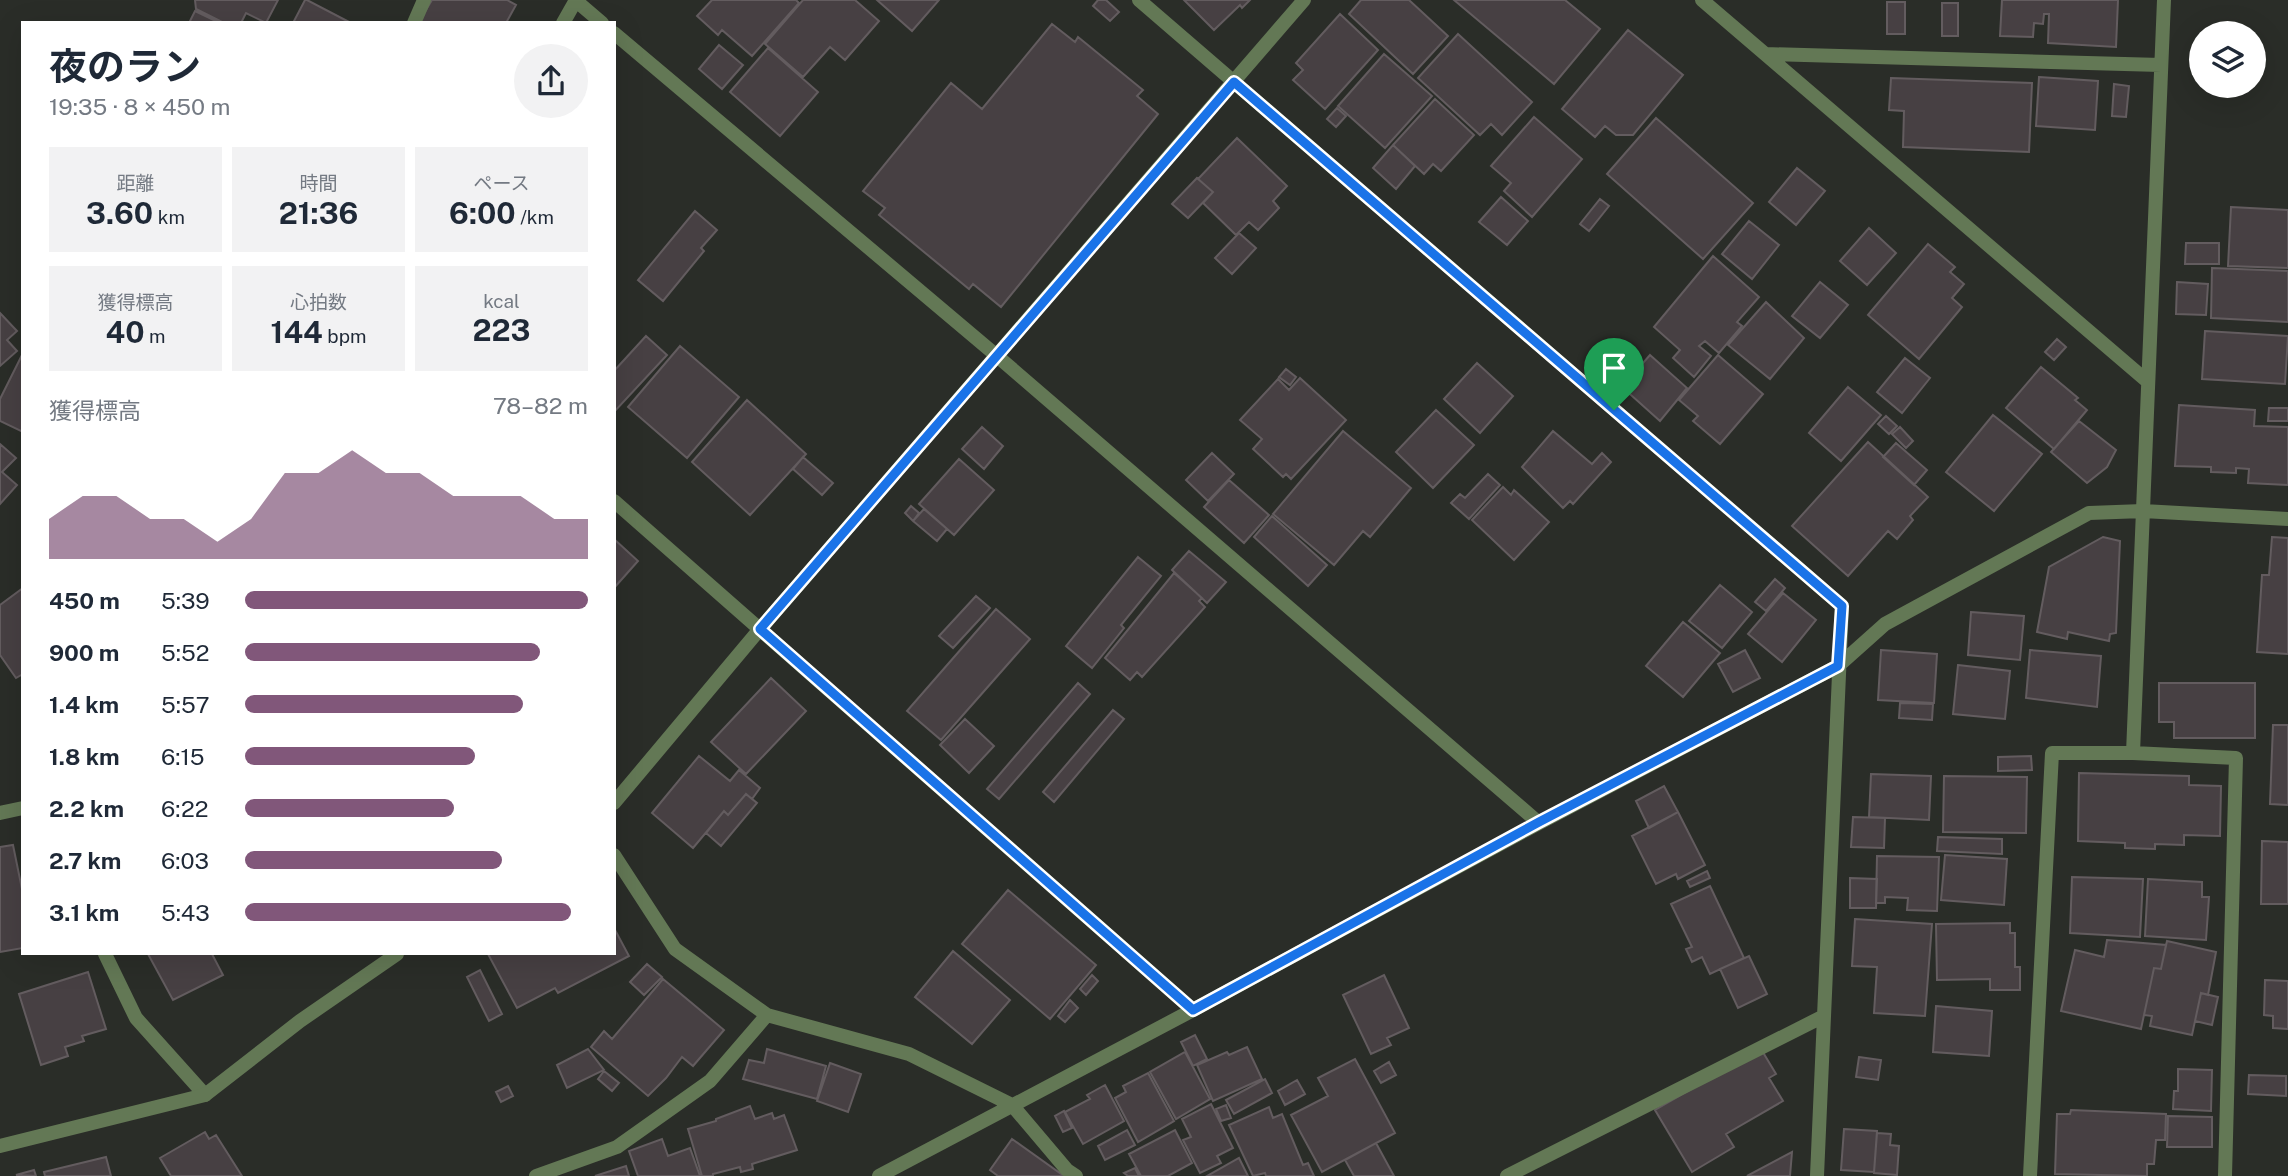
<!DOCTYPE html>
<html lang="ja">
<head>
<meta charset="utf-8">
<style>
  body { margin:0; font-family:"Public Sans","Noto Sans JP",sans-serif; background:#f2f2f3; color:#1f2937; height:100vh; display:flex; flex-direction:column; font-size:26px; white-space:nowrap }
  * { box-sizing:border-box; margin:0 }
  p { font-size:23px; color:#747a83 }
  .icon { flex:none; width:38px; height:38px; fill:none; stroke:currentColor; stroke-width:2; stroke-linecap:round; stroke-linejoin:round }
  .map { position:relative; flex:1; overflow:hidden }
  .panel { position:absolute; left:21px; top:21px; width:595px; height:934px; display:flex; flex-direction:column; background:#fff; border-radius:0px; box-shadow:0 7px 28px #0002 }
  .panel>* { flex:none }
  .controls { position:absolute; left:2189px; top:21px; display:grid; gap:14px }
  .controls a { display:grid; place-items:center; width:77px; height:77px; border-radius:50%; background:#fff; box-shadow:0 7px 28px #0002; font-size:35px }
  .pin { position:absolute; display:grid; place-items:center; width:60px; height:60px; color:#fff; margin:-72px -30px; border-radius:50% 50% 50% 0; rotate:-45deg; box-shadow:0 0 7px #0007 }
  .pin .icon { rotate:45deg }
  .round { display:grid; place-items:center; flex:none; width:74px; height:74px; border-radius:37px; background:#f2f2f3 }
  .headline { display:flex; align-items:center; justify-content:space-between; height:119px; padding:0 28px }
  h1 { font-size:38px; font-weight:700; line-height:52px }
  .figures { display:grid; grid-template-columns:repeat(3,1fr); gap:10px; height:119px; padding:7px 28px }
  .figures div { display:grid; align-content:center; border-radius:0px; background:#f2f2f3; text-align:center }
  .figures b { font-size:30px; font-weight:700 }
  .figures small { font-size:19px; font-weight:400 }
  .figures p { font-size:19px }
  .chart { height:196px; padding:14px 28px }
  .chart p { display:flex; justify-content:space-between }
  .chart svg { width:100%; height:126px; margin-top:7px; fill:#81577a; opacity:.7 }
  ul { padding:0 28px; list-style:none; font-size:23px }
  li { display:grid; grid-template-columns:112px 84px 1fr; align-items:center; height:52px }
  li i { height:18px; border-radius:9px; background:#81577a }
  .map>svg:first-child { display:block }
</style>
</head>
<body>
<div class="map">
<svg width="2288" height="1176" viewBox="0 0 2288 1176">
  <rect width="100%" height="100%" fill="#2a2d28"/>
  <path fill="#474043" stroke="#635c5f" stroke-width="2" d="M 195,0 L 278,0 L 266,23 L 246,13 L 241,23 L 224,23 L 196,9 Z
    M 305,0 L 307,0 L 351,23 L 293,23 Z
    M 432,0 L 507,0 L 516,5 L 506,23 L 418,23 Z
    M 712,0 L 796,0 L 799,3 L 752,56 L 722,30 L 718,35 L 697,16 Z
    M 803,0 L 855,0 L 879,21 L 845,60 L 830,47 L 803,77 L 765,44 Z
    M 877,0 L 939,0 L 912,31 Z
    M 1098,0 L 1106,0 L 1119,12 L 1110,21 L 1093,6 Z
    M 1184,0 L 1250,0 L 1242,8 L 1240,5 L 1214,30 Z
    M 1361,0 L 1409,0 L 1448,36 L 1413,74 L 1349,14 Z
    M 1454,0 L 1565,0 L 1600,29 L 1554,84 Z
    M 2002,0 L 2118,0 L 2116,47 L 2048,43 L 2049,14 L 2044,14 L 2043,24 L 2034,23 L 2033,37 L 2000,36 Z
    M 1887,2 L 1905,2 L 1905,34 L 1887,34 Z
    M 1942,3 L 1958,3 L 1958,36 L 1942,36 Z
    M 195,11 L 220,23 L 189,23 Z
    M 1340,14 L 1378,50 L 1325,109 L 1293,80 L 1303,70 L 1296,63 Z
    M 1052,24 L 1075,42 L 1078,37 L 1143,90 L 1137,96 L 1158,114 L 1001,307 L 973,284 L 969,289 L 879,215 L 885,208 L 863,191 L 951,83 L 982,109 Z
    M 1628,30 L 1683,75 L 1633,135 L 1616,135 L 1605,126 L 1595,137 L 1562,109 Z
    M 1458,34 L 1532,102 L 1502,135 L 1491,124 L 1480,135 L 1418,78 Z
    M 719,45 L 743,65 L 722,89 L 699,69 Z
    M 768,48 L 818,92 L 780,136 L 730,92 Z
    M 1384,54 L 1432,96 L 1385,148 L 1338,106 Z
    M 2039,77 L 2098,81 L 2095,130 L 2036,126 Z
    M 1891,78 L 2032,83 L 2029,152 L 1903,147 L 1904,111 L 1889,110 Z
    M 2114,84 L 2129,86 L 2126,117 L 2112,116 Z
    M 1435,99 L 1474,135 L 1441,171 L 1433,164 L 1424,174 L 1393,145 Z
    M 1337,108 L 1346,116 L 1336,127 L 1327,119 Z
    M 1534,117 L 1582,159 L 1532,217 L 1504,191 L 1511,183 L 1491,166 Z
    M 1656,118 L 1753,203 L 1703,259 L 1607,174 Z
    M 1237,138 L 1287,186 L 1273,201 L 1279,208 L 1258,230 L 1249,222 L 1236,235 L 1203,203 L 1213,192 L 1198,179 Z
    M 1393,145 L 1415,166 L 1396,189 L 1373,168 Z
    M 1797,168 L 1825,191 L 1796,225 L 1769,202 Z
    M 1197,178 L 1213,192 L 1188,218 L 1172,204 Z
    M 1501,197 L 1528,221 L 1507,245 L 1479,222 Z
    M 1600,199 L 1609,206 L 1589,231 L 1580,224 Z
    M 2231,207 L 2288,210 L 2288,268 L 2228,266 Z
    M 695,211 L 717,230 L 701,248 L 704,251 L 663,301 L 638,280 Z
    M 1749,221 L 1779,245 L 1752,279 L 1722,254 Z
    M 1869,228 L 1896,253 L 1867,285 L 1840,261 Z
    M 1239,233 L 1256,248 L 1232,274 L 1215,258 Z
    M 2186,243 L 2219,243 L 2219,264 L 2185,264 Z
    M 1928,244 L 1955,267 L 1950,272 L 1964,284 L 1952,298 L 1962,307 L 1919,359 L 1868,315 Z
    M 1713,256 L 1759,297 L 1737,322 L 1742,326 L 1719,353 L 1705,341 L 1699,346 L 1711,356 L 1694,377 L 1673,358 L 1680,350 L 1654,327 Z
    M 2212,268 L 2288,271 L 2288,322 L 2211,318 Z
    M 1820,282 L 1848,305 L 1820,338 L 1792,316 Z
    M 2177,282 L 2208,284 L 2206,315 L 2176,314 Z
    M 1766,302 L 1804,338 L 1770,379 L 1728,345 Z
    M 0,313 L 17,331 L 7,340 L 17,351 L 0,366 Z
    M 2205,331 L 2288,336 L 2285,384 L 2202,379 Z
    M 646,336 L 667,355 L 614,412 L 614,371 Z
    M 2057,339 L 2066,347 L 2054,360 L 2045,352 Z
    M 680,346 L 739,397 L 687,458 L 628,407 Z
    M 23,353 L 23,432 L 0,421 L 0,399 Z
    M 1650,355 L 1687,388 L 1660,421 L 1622,387 Z
    M 1718,355 L 1763,394 L 1720,444 L 1693,421 L 1698,416 L 1679,400 Z
    M 1905,358 L 1930,378 L 1902,413 L 1877,392 Z
    M 1477,363 L 1513,396 L 1480,433 L 1444,399 Z
    M 2041,367 L 2078,398 L 2075,400 L 2087,410 L 2054,449 L 2006,408 Z
    M 1286,369 L 1296,377 L 1290,385 L 1279,377 Z
    M 1300,378 L 1346,420 L 1291,479 L 1286,474 L 1283,477 L 1253,449 L 1262,439 L 1240,420 L 1278,379 L 1289,390 Z
    M 1848,387 L 1881,415 L 1841,461 L 1809,433 Z
    M 747,400 L 806,454 L 750,515 L 692,462 Z
    M 2179,405 L 2255,410 L 2254,426 L 2288,427 L 2288,485 L 2248,483 L 2249,469 L 2236,468 L 2236,473 L 2211,472 L 2211,467 L 2175,466 Z
    M 2269,408 L 2288,408 L 2288,421 L 2268,421 Z
    M 1436,410 L 1474,445 L 1433,488 L 1396,452 Z
    M 1993,415 L 2042,454 L 1994,511 L 1946,472 Z
    M 1886,416 L 1897,426 L 1889,434 L 1878,424 Z
    M 2079,421 L 2116,450 L 2107,467 L 2087,483 L 2051,452 Z
    M 982,427 L 1003,446 L 984,469 L 962,449 Z
    M 1900,427 L 1913,441 L 1906,448 L 1892,434 Z
    M 1343,431 L 1411,488 L 1370,537 L 1363,531 L 1334,565 L 1273,514 Z
    M 1553,431 L 1592,464 L 1602,453 L 1611,462 L 1573,504 L 1570,501 L 1563,508 L 1522,467 Z
    M 1868,442 L 1928,497 L 1910,516 L 1913,520 L 1897,539 L 1888,531 L 1848,576 L 1792,526 Z
    M 1896,443 L 1927,470 L 1914,485 L 1883,457 Z
    M 0,444 L 16,458 L 2,472 L 17,485 L 0,504 Z
    M 1212,453 L 1234,474 L 1208,501 L 1186,480 Z
    M 803,457 L 833,483 L 822,495 L 793,469 Z
    M 959,459 L 994,490 L 954,535 L 919,504 Z
    M 1488,474 L 1500,485 L 1469,519 L 1451,503 L 1460,494 L 1465,498 Z
    M 1229,480 L 1269,515 L 1244,543 L 1204,507 Z
    M 1503,487 L 1511,495 L 1514,490 L 1549,522 L 1514,560 L 1472,520 Z
    M 911,506 L 919,513 L 913,521 L 905,513 Z
    M 924,509 L 947,529 L 937,541 L 913,521 Z
    M 1272,516 L 1327,565 L 1308,586 L 1254,537 Z
    M 2103,537 L 2120,541 L 2116,633 L 2110,634 L 2109,641 L 2068,632 L 2067,639 L 2037,632 L 2049,567 Z
    M 2272,537 L 2288,538 L 2288,654 L 2257,652 L 2262,575 L 2269,575 Z
    M 614,539 L 638,561 L 614,588 Z
    M 1189,551 L 1226,582 L 1207,603 L 1172,570 Z
    M 1138,557 L 1161,576 L 1121,625 L 1124,628 L 1092,668 L 1066,646 Z
    M 1174,573 L 1202,598 L 1199,601 L 1205,607 L 1142,677 L 1137,672 L 1130,680 L 1105,658 Z
    M 1775,579 L 1785,588 L 1766,611 L 1755,602 Z
    M 1720,585 L 1752,612 L 1722,648 L 1689,621 Z
    M 23,588 L 23,674 L 16,678 L 0,655 L 0,605 Z
    M 1783,593 L 1816,620 L 1782,662 L 1748,634 Z
    M 976,596 L 990,608 L 953,648 L 939,636 Z
    M 996,609 L 1030,639 L 941,740 L 907,711 Z
    M 1971,612 L 2024,616 L 2020,660 L 1968,655 Z
    M 1683,622 L 1720,653 L 1683,697 L 1646,666 Z
    M 1745,650 L 1760,678 L 1733,692 L 1718,664 Z
    M 1881,650 L 1937,654 L 1934,703 L 1878,700 Z
    M 2030,650 L 2101,656 L 2097,707 L 2026,698 Z
    M 1958,665 L 2010,671 L 2005,719 L 1953,714 Z
    M 771,678 L 806,711 L 746,774 L 711,742 Z
    M 1078,683 L 1090,694 L 999,799 L 987,789 Z
    M 2159,683 L 2255,683 L 2255,738 L 2174,738 L 2174,722 L 2159,722 Z
    M 1900,703 L 1933,704 L 1932,720 L 1899,718 Z
    M 1113,710 L 1124,719 L 1054,802 L 1043,792 Z
    M 965,719 L 994,746 L 969,773 L 940,745 Z
    M 2273,725 L 2288,725 L 2288,805 L 2270,804 Z
    M 699,756 L 730,781 L 739,770 L 760,788 L 752,799 L 746,794 L 728,815 L 724,811 L 693,848 L 652,813 Z
    M 2031,756 L 2032,770 L 1998,771 L 1998,757 Z
    M 2079,773 L 2189,776 L 2189,785 L 2221,786 L 2220,836 L 2184,835 L 2184,845 L 2155,844 L 2155,849 L 2125,848 L 2125,843 L 2078,841 Z
    M 1871,774 L 1931,776 L 1929,820 L 1869,817 Z
    M 1944,776 L 2027,777 L 2026,833 L 1943,832 Z
    M 1664,786 L 1678,812 L 1649,828 L 1636,801 Z
    M 746,794 L 757,803 L 721,846 L 706,833 L 724,811 L 728,815 Z
    M 1678,812 L 1705,865 L 1678,879 L 1676,874 L 1656,884 L 1632,836 Z
    M 1853,817 L 1885,818 L 1884,848 L 1851,847 Z
    M 1938,837 L 2002,839 L 2002,854 L 1937,851 Z
    M 2262,841 L 2288,842 L 2288,904 L 2261,904 Z
    M 13,845 L 23,894 L 23,948 L 0,952 L 0,847 Z
    M 1945,855 L 2007,859 L 2004,905 L 1941,900 Z
    M 1877,856 L 1939,857 L 1937,911 L 1907,910 L 1908,898 L 1885,897 L 1885,903 L 1876,903 Z
    M 1707,871 L 1710,878 L 1690,887 L 1687,881 Z
    M 2072,877 L 2143,879 L 2140,937 L 2070,933 Z
    M 1850,878 L 1877,879 L 1876,908 L 1850,908 Z
    M 2148,879 L 2202,882 L 2202,897 L 2209,897 L 2206,940 L 2145,936 Z
    M 1710,886 L 1744,958 L 1710,974 L 1702,957 L 1692,962 L 1686,949 L 1692,947 L 1671,904 Z
    M 1008,890 L 1096,965 L 1050,1019 L 962,944 Z
    M 1855,919 L 1932,924 L 1925,1016 L 1874,1013 L 1877,967 L 1852,966 Z
    M 2010,923 L 2010,933 L 2015,933 L 2015,967 L 2020,967 L 2020,990 L 1990,990 L 1990,979 L 1937,980 L 1936,924 Z
    M 614,928 L 629,956 L 558,993 L 555,988 L 517,1008 L 488,954 L 614,954 Z
    M 2107,940 L 2166,945 L 2161,969 L 2154,968 L 2141,1029 L 2061,1011 L 2075,950 L 2104,957 Z
    M 2167,941 L 2216,952 L 2208,995 L 2201,993 L 2192,1035 L 2150,1026 L 2152,1016 L 2144,1015 L 2154,968 L 2161,969 Z
    M 953,951 L 1010,1000 L 972,1044 L 915,997 Z
    M 148,954 L 212,954 L 223,975 L 173,1000 Z
    M 1749,956 L 1767,994 L 1738,1008 L 1720,969 Z
    M 647,964 L 662,977 L 644,995 L 630,982 Z
    M 480,970 L 502,1014 L 489,1021 L 467,977 Z
    M 88,972 L 106,1029 L 82,1036 L 84,1041 L 65,1047 L 68,1056 L 41,1065 L 19,994 Z
    M 1092,975 L 1098,981 L 1086,995 L 1080,989 Z
    M 1384,975 L 1409,1028 L 1387,1038 L 1391,1045 L 1371,1054 L 1343,995 Z
    M 663,979 L 724,1030 L 693,1066 L 682,1057 L 666,1078 L 648,1096 L 591,1047 L 604,1031 L 612,1039 Z
    M 2265,980 L 2288,981 L 2288,1029 L 2273,1028 L 2273,1016 L 2264,1015 Z
    M 2201,993 L 2218,997 L 2212,1025 L 2195,1021 Z
    M 1070,1000 L 1078,1008 L 1065,1022 L 1058,1016 Z
    M 1936,1006 L 1992,1011 L 1989,1056 L 1933,1052 Z
    M 1195,1035 L 1207,1059 L 1193,1066 L 1181,1042 Z
    M 1247,1047 L 1262,1079 L 1213,1101 L 1197,1065 L 1227,1052 L 1229,1055 Z
    M 588,1049 L 604,1070 L 567,1088 L 557,1065 Z
    M 767,1049 L 826,1066 L 817,1099 L 743,1079 L 749,1060 L 764,1063 Z
    M 1761,1049 L 1776,1074 L 1769,1078 L 1783,1101 L 1726,1134 L 1734,1147 L 1692,1172 L 1655,1110 Z
    M 1185,1052 L 1210,1099 L 1176,1119 L 1150,1072 Z
    M 1859,1057 L 1881,1060 L 1878,1080 L 1856,1077 Z
    M 1355,1059 L 1395,1133 L 1322,1172 L 1291,1115 L 1328,1096 L 1318,1078 Z
    M 1389,1062 L 1396,1075 L 1381,1083 L 1374,1071 Z
    M 830,1063 L 861,1074 L 848,1112 L 817,1101 Z
    M 2178,1069 L 2212,1070 L 2211,1111 L 2173,1109 L 2174,1091 L 2178,1091 Z
    M 604,1071 L 619,1083 L 612,1091 L 598,1079 Z
    M 1148,1073 L 1174,1121 L 1138,1142 L 1115,1098 L 1126,1092 L 1123,1086 Z
    M 2249,1075 L 2286,1076 L 2286,1096 L 2248,1094 Z
    M 1265,1079 L 1272,1093 L 1234,1114 L 1226,1100 Z
    M 1297,1080 L 1305,1094 L 1285,1105 L 1278,1091 Z
    M 1105,1085 L 1124,1121 L 1083,1144 L 1065,1112 L 1090,1099 L 1087,1095 Z
    M 508,1086 L 513,1096 L 501,1102 L 496,1092 Z
    M 1211,1104 L 1233,1148 L 1217,1156 L 1221,1163 L 1200,1173 L 1183,1140 L 1191,1137 L 1182,1119 Z
    M 1226,1105 L 1231,1118 L 1221,1121 L 1216,1109 Z
    M 750,1106 L 755,1119 L 772,1113 L 774,1119 L 784,1115 L 797,1150 L 752,1164 L 753,1169 L 741,1172 L 740,1167 L 713,1174 L 713,1176 L 702,1176 L 688,1129 L 716,1121 L 716,1119 Z
    M 1269,1107 L 1273,1118 L 1282,1114 L 1303,1165 L 1308,1163 L 1314,1176 L 1266,1176 L 1265,1173 L 1253,1176 L 1229,1125 Z
    M 2071,1110 L 2166,1114 L 2165,1140 L 2156,1140 L 2154,1164 L 2147,1164 L 2147,1176 L 2055,1174 L 2057,1114 L 2070,1114 Z
    M 1064,1111 L 1072,1128 L 1063,1132 L 1055,1116 Z
    M 2168,1116 L 2212,1117 L 2212,1147 L 2167,1147 Z
    M 1844,1129 L 1877,1131 L 1874,1172 L 1841,1170 Z
    M 1127,1130 L 1135,1145 L 1105,1160 L 1098,1146 Z
    M 1175,1130 L 1192,1163 L 1168,1176 L 1141,1176 L 1129,1154 Z
    M 205,1132 L 209,1139 L 216,1135 L 242,1176 L 171,1176 L 160,1158 Z
    M 1877,1133 L 1891,1134 L 1890,1145 L 1899,1146 L 1897,1175 L 1874,1173 Z
    M 662,1139 L 668,1156 L 690,1148 L 700,1176 L 638,1176 L 629,1151 Z
    M 1012,1139 L 1064,1176 L 998,1176 L 990,1170 Z
    M 1376,1143 L 1394,1176 L 1354,1176 L 1345,1160 Z
    M 1792,1152 L 1790,1176 L 1747,1176 Z
    M 106,1157 L 111,1176 L 45,1176 L 44,1172 Z
    M 1239,1158 L 1248,1176 L 1207,1176 Z
    M 626,1166 L 629,1176 L 595,1176 Z
    M 1135,1168 L 1139,1176 L 1128,1176 L 1124,1173 Z
    M 34,1170 L 36,1176 L 16,1175 Z"/>
  <g fill="none" stroke-linecap="round" stroke-linejoin="round">
    <path stroke="#637855" stroke-width="14" d="M 575,0 L 602,23
      M 1139,0 L 1842,606 L 1817,1176
      M 1702,0 L 2147,381
      M 414,23 L 424,0
      M 563,23 L 576,0
      M 614,33 L 997,356 L 1539,823
      M 1765,54 L 2161,65
      M 614,501 L 1193,1010
      M 2133,753 L 2164,0
      M 614,803 L 760,629 L 1304,0
      M 0,813 L 23,808
      M 614,855 L 675,949 L 767,1015 L 909,1054 L 1012,1105 L 1067,1170 L 1076,1176
      M 105,954 L 136,1018 L 205,1095
      M 536,1176 L 617,1147 L 710,1081 L 767,1015
      M 879,1176 L 1193,1010 L 1539,823 L 1838,666 L 1885,624 L 2089,513 L 2143,511 L 2288,519
      M 1507,1176 L 1824,1016
      M 2030,1176 L 2052,753 L 2133,753 L 2236,758 L 2225,1176"/>
    <path stroke="#637855" stroke-width="14" d="M 0,1146 L 205,1095 L 300,1021 L 397,954"/>
  </g>
  <g fill="none" stroke-linecap="round" stroke-linejoin="round">
    <g stroke="#fff" stroke-width="14">
      <path id="route" d="M 1234,82 L 1842,606 L 1838,666 L 1539,822 L 1193,1010 L 760,629 Z"/>
    </g>
    <use href="#route" stroke="#1a73e8" stroke-width="9"/>
  </g>
</svg>
<div class="controls">
<a><svg class="icon" aria-label="layers" viewBox="0 0 24 24"><path d="M12 4l9 5-9 5-9-5zM3 14l9 5 9-5"/></svg></a>
</div>
<div class="pin" style="left:1614px;top:410px;background:#1e9e55"><svg class="icon" aria-label="arrive" viewBox="0 0 24 24"><path d="M6 21V4h12l-3 4 3 4H6"/></svg></div>
<section class="panel">
<div class="headline"><div><h1>夜のラン</h1><p>19:35 · 8 × 450 m</p></div><a class="round"><svg class="icon" aria-label="share" viewBox="0 0 24 24"><path d="M12 15V3M7 8l5-5 5 5M5 13v7h14v-7"/></svg></a></div>
<div class="figures">
<div><p>距離</p><b>3.60<small> km</small></b></div>
<div><p>時間</p><b>21:36</b></div>
<div><p>ペース</p><b>6:00<small> /km</small></b></div>
</div>
<div class="figures">
<div><p>獲得標高</p><b>40<small> m</small></b></div>
<div><p>心拍数</p><b>144<small> bpm</small></b></div>
<div><p>kcal</p><b>223</b></div>
</div>
<div class="chart"><p><span>獲得標高</span>78–82 m</p>
<svg viewBox="0 0 160 44" preserveAspectRatio="none"><path d="M0 44V30L10 22L20 22L30 30L40 30L50 38L60 30L70 14L80 14L90 6L100 14L110 14L120 22L130 22L140 22L150 30L160 30V44z"/></svg>
</div>
<ul>
<li><b>450 m</b>5:39<i style="width:100%"></i></li>
<li><b>900 m</b>5:52<i style="width:86%"></i></li>
<li><b>1.4 km</b>5:57<i style="width:81%"></i></li>
<li><b>1.8 km</b>6:15<i style="width:67%"></i></li>
<li><b>2.2 km</b>6:22<i style="width:61%"></i></li>
<li><b>2.7 km</b>6:03<i style="width:75%"></i></li>
<li><b>3.1 km</b>5:43<i style="width:95%"></i></li>
</ul>
</section>
</div>
</body>
</html>
